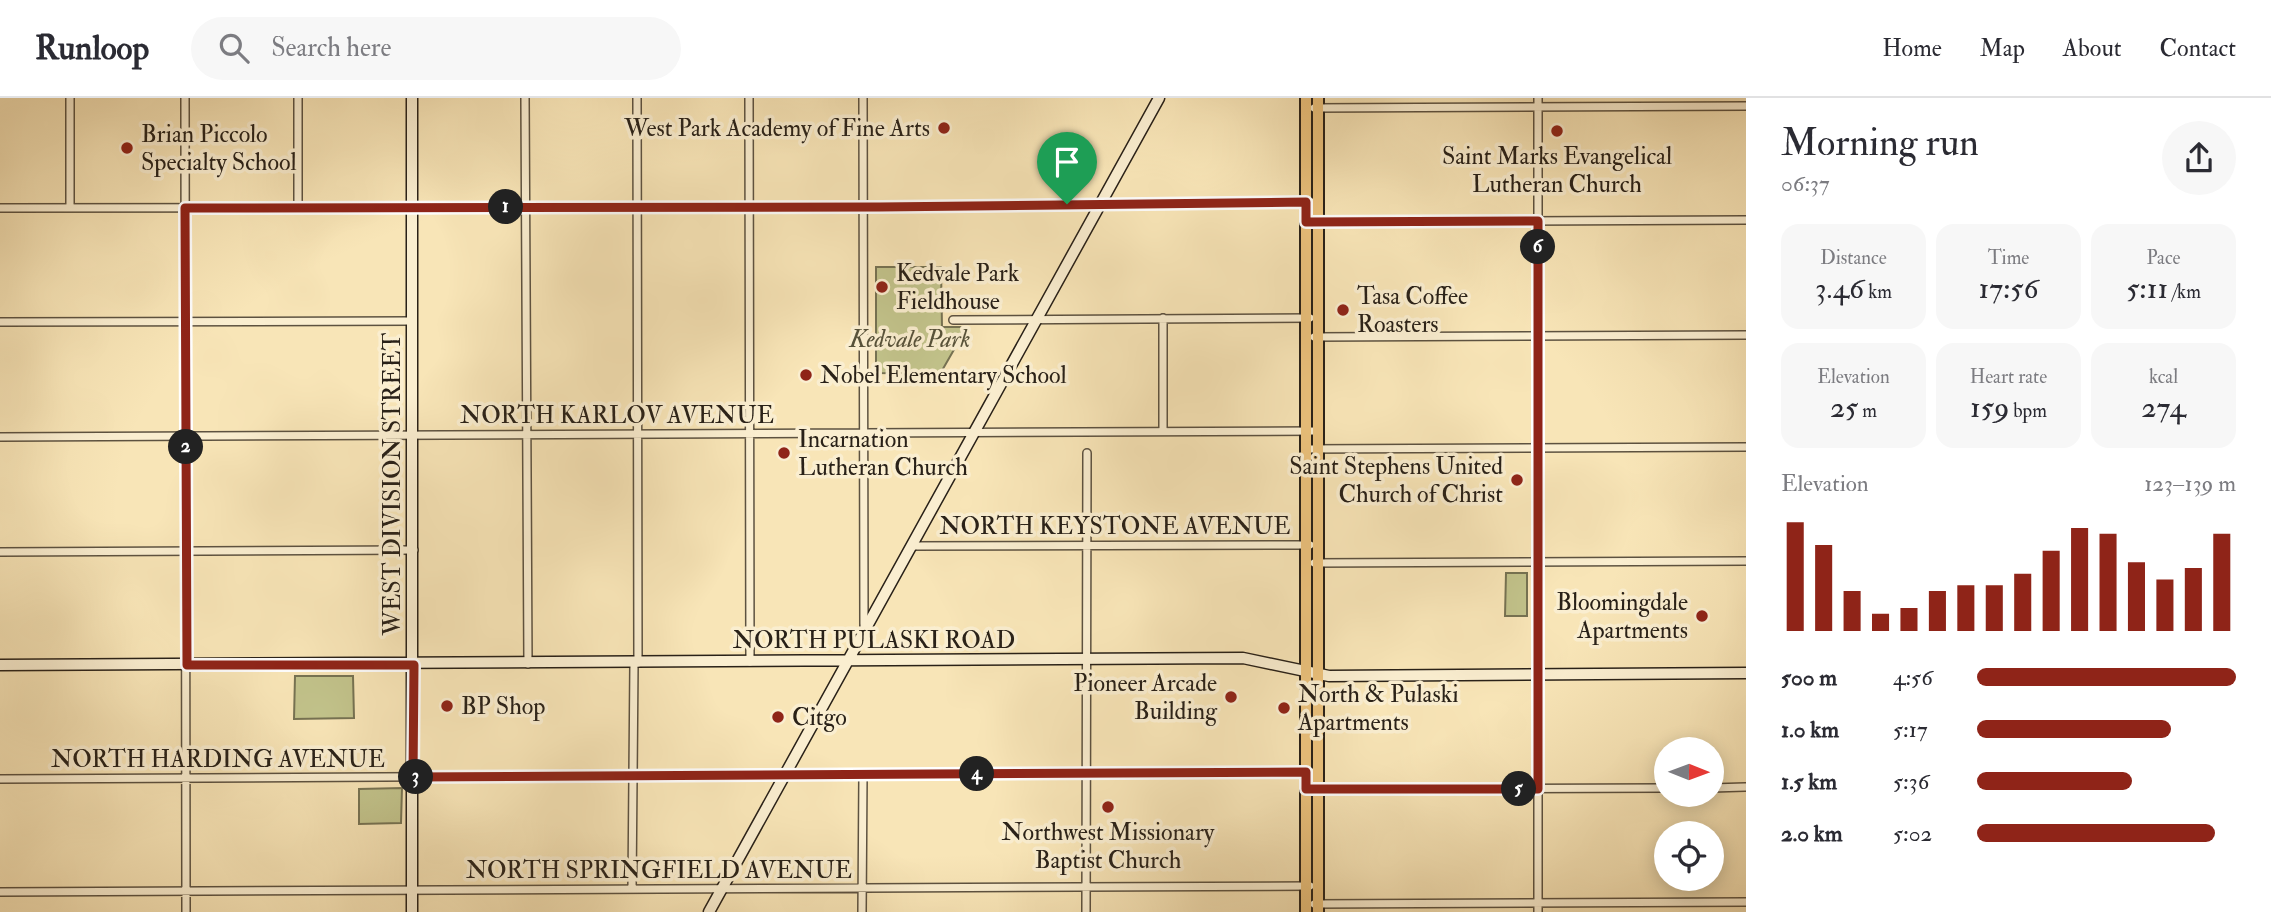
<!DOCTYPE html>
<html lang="en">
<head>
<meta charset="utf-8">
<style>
  body { margin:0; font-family:"IM FELL Double Pica",serif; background:#f7f7f7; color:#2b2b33; height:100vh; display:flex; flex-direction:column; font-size:26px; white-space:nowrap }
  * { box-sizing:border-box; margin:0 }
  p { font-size:23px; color:#7c7c81 }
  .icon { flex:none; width:38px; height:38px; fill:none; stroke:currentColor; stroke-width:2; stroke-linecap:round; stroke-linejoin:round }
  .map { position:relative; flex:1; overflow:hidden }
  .drawer { display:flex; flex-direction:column; background:#fff; width:525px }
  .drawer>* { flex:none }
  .needle { width:46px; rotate:91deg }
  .fabs { position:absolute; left:1654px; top:639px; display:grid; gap:14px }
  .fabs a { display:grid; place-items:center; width:70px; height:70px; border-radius:50%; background:#fff; box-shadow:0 4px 18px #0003; font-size:35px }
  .pin { position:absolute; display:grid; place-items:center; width:60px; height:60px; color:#fff; margin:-72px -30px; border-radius:50% 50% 50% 0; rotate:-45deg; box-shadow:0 0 7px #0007 }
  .pin .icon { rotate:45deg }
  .km { position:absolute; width:35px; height:35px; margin:-18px; border-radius:50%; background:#222; color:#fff; font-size:19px; line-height:35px; text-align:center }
  .round { display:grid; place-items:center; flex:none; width:74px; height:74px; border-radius:37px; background:#f7f7f7 }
  .headline { display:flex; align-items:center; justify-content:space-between; height:119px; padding:0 35px }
  h1 { font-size:38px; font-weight:600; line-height:52px }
  .stats { display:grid; grid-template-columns:repeat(3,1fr); gap:10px; height:119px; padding:7px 35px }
  .stats div { display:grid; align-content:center; border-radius:18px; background:#f7f7f7; text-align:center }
  .stats b { font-size:30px; font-weight:600 }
  .stats small { font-size:19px; font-weight:400 }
  .stats p { font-size:19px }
  .chart { height:196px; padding:14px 35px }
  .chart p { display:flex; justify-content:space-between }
  .chart svg { width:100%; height:126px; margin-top:7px; stroke:#8f2418; stroke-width:6 }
  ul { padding:0 35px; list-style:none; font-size:23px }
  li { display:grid; grid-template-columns:112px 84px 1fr; align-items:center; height:52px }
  li i { height:18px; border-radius:9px; background:#8f2418 }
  header { display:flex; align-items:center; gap:42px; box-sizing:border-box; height:98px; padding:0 35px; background:#fff; border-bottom:2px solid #e1e1e2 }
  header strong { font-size:33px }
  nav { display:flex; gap:38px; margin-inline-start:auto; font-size:24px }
  .search { width:490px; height:63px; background:#f7f7f7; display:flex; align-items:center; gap:18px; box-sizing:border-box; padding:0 24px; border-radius:38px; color:#7c7c81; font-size:26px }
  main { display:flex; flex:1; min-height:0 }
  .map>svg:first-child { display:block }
</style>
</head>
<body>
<header>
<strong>Runloop</strong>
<div class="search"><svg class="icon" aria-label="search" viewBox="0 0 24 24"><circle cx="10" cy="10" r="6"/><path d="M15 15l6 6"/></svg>Search here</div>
<nav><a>Home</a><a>Map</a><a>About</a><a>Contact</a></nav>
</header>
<main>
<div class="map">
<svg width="1746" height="814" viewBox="0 0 1746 814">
  <rect width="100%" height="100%" fill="#f8e5b7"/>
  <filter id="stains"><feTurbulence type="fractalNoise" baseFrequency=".00286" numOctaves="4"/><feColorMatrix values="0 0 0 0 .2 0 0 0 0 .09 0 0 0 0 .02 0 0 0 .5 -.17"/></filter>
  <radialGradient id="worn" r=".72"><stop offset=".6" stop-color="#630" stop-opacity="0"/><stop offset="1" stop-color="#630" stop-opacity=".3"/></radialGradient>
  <path fill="#c2c38b" stroke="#767252" stroke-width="2" d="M 876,169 L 941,169 L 942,229 L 967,229 L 940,276 L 876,275 Z
    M 1506,475 L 1527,475 L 1527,518 L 1505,518 Z
    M 295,578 L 353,578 L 354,620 L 294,621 Z
    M 402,690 L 401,725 L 359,726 L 359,691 Z"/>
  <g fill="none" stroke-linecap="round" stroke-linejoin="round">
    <g stroke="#5d5240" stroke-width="10">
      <path id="street" d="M 70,0 L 70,110
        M 185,0 L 186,814
        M 298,0 L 298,109
        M 525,0 L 528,566
        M 637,0 L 638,565
        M 749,0 L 750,564
        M 863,0 L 864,530
        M 1314,10 L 1746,8
        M 0,110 L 880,109 L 1318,104
        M 1306,124 L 1746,122
        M 953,222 L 1310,220
        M 0,224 L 413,223
        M 1314,239 L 1746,237
        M 1163,333 L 1163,220
        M 0,339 L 1318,333
        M 1306,351 L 1746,349
        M 911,448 L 1310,447
        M 0,454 L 414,452
        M 1314,465 L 1746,463
        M 0,681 L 1318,674
        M 1712,690 L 1745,689
        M 1314,691 L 1666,690
        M 632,791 L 634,565
        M 0,794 L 1310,788
        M 1314,806 L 1746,804
        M 862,814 L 863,676
        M 1086,814 L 1087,355
        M 1538,814 L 1538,0"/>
    </g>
    <g stroke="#292118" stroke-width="13">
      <path id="secondary" d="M 412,0 L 412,814
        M 0,567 L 1243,560 L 1329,578 L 1746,575
        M 709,814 L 1159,0"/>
    </g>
    <g stroke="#292118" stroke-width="14">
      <path id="primary" d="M 1306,0 L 1306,814
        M 1318,814 L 1318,0"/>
    </g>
    <use href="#street" stroke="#faeed0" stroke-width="7"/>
    <use href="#secondary" stroke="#faeed0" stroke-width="10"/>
    <use href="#primary" stroke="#ecc27c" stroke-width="10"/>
  </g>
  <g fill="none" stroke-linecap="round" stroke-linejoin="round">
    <g stroke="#fff" stroke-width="14">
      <path id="route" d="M 1306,104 L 1306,124 L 1538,123 L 1538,691 L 1306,691 L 1306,674 L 413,679 L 414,567 L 187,567 L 185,110 L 880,109 Z"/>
    </g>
    <use href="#route" stroke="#8f2418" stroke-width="9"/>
  </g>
  <g fill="#8f2418" stroke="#faeed0" stroke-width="2.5">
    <circle cx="944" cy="30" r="7"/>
    <circle cx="1557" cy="33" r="7"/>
    <circle cx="127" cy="50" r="7"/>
    <circle cx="882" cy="189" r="7"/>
    <circle cx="1343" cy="212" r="7"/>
    <circle cx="806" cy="277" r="7"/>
    <circle cx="784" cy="355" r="7"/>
    <circle cx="1517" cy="382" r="7"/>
    <circle cx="1702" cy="518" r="7"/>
    <circle cx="1231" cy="599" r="7"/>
    <circle cx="447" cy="608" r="7"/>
    <circle cx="1284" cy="610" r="7"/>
    <circle cx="778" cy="619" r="7"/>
    <circle cx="1108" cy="709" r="7"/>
  </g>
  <g text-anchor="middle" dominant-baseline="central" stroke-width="7" stroke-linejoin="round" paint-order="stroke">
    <g font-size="24" fill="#292118" stroke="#faeed0" text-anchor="start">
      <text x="930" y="30" text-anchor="end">West Park Academy of Fine Arts</text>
      <text x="141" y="36">Brian Piccolo<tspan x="141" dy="28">Specialty School</tspan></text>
      <text x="1557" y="58" text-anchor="middle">Saint Marks Evangelical<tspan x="1557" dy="28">Lutheran Church</tspan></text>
      <text x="896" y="175">Kedvale Park<tspan x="896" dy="28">Fieldhouse</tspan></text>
      <text x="1357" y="198">Tasa Coffee<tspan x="1357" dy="28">Roasters</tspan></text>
      <text x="820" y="277">Nobel Elementary School</text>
      <text x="798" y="341">Incarnation<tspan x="798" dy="28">Lutheran Church</tspan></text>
      <text x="1503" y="368" text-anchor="end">Saint Stephens United<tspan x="1503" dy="28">Church of Christ</tspan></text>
      <text x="1688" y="504" text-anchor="end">Bloomingdale<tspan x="1688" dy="28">Apartments</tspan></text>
      <text x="1217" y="585" text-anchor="end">Pioneer Arcade<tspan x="1217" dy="28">Building</tspan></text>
      <text x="1298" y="596">North &amp; Pulaski<tspan x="1298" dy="28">Apartments</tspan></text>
      <text x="461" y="608">BP Shop</text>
      <text x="792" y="619">Citgo</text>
      <text x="1108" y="734" text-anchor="middle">Northwest Missionary<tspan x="1108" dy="28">Baptist Church</tspan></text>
    </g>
    <g font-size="24" font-style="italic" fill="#57523a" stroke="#faeed0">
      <text x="910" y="241">Kedvale Park</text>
    </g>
    <g font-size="24" fill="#292118" stroke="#faeed0">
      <text x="617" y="317">NORTH KARLOV AVENUE</text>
      <text transform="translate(392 386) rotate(-90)">WEST DIVISION STREET</text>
      <text x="1115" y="428">NORTH KEYSTONE AVENUE</text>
      <text x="874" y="542">NORTH PULASKI ROAD</text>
      <text x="218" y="661">NORTH HARDING AVENUE</text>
      <text x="659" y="772">NORTH SPRINGFIELD AVENUE</text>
    </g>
  </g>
  <rect width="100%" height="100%" filter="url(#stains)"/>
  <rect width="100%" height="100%" fill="url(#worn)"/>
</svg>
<div class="fabs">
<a><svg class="needle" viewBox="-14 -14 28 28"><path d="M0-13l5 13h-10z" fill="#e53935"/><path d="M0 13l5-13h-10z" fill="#7c7c81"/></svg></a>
<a><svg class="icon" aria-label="locate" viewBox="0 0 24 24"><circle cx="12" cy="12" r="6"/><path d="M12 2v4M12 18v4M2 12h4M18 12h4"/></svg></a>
</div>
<div class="pin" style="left:1067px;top:106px;background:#1e9e55"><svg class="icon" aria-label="arrive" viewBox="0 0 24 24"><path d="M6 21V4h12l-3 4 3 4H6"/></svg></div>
<b class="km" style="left:506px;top:109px">1</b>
<b class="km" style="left:186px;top:349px">2</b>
<b class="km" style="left:416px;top:679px">3</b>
<b class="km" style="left:977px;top:676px">4</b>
<b class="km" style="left:1519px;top:691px">5</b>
<b class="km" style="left:1538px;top:149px">6</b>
</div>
<section class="drawer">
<div class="headline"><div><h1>Morning run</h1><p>06:37</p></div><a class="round"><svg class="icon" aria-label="share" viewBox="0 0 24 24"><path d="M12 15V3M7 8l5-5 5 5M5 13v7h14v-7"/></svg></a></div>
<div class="stats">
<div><p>Distance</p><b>3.46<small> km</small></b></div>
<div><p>Time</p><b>17:56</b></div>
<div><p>Pace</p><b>5:11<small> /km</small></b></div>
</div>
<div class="stats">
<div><p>Elevation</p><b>25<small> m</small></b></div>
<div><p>Heart rate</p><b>159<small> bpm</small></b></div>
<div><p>kcal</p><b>274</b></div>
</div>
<div class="chart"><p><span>Elevation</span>123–139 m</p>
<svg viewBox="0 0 160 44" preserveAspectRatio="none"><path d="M5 44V6M15 44V14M25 44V30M35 44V38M45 44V36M55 44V30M65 44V28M75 44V28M85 44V24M95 44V16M105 44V8M115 44V10M125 44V20M135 44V26M145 44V22M155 44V10"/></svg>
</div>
<ul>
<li><b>500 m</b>4:56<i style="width:100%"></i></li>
<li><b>1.0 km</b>5:17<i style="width:75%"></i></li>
<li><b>1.5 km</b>5:36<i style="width:60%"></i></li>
<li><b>2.0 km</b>5:02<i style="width:92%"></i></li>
</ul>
</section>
</main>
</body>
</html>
